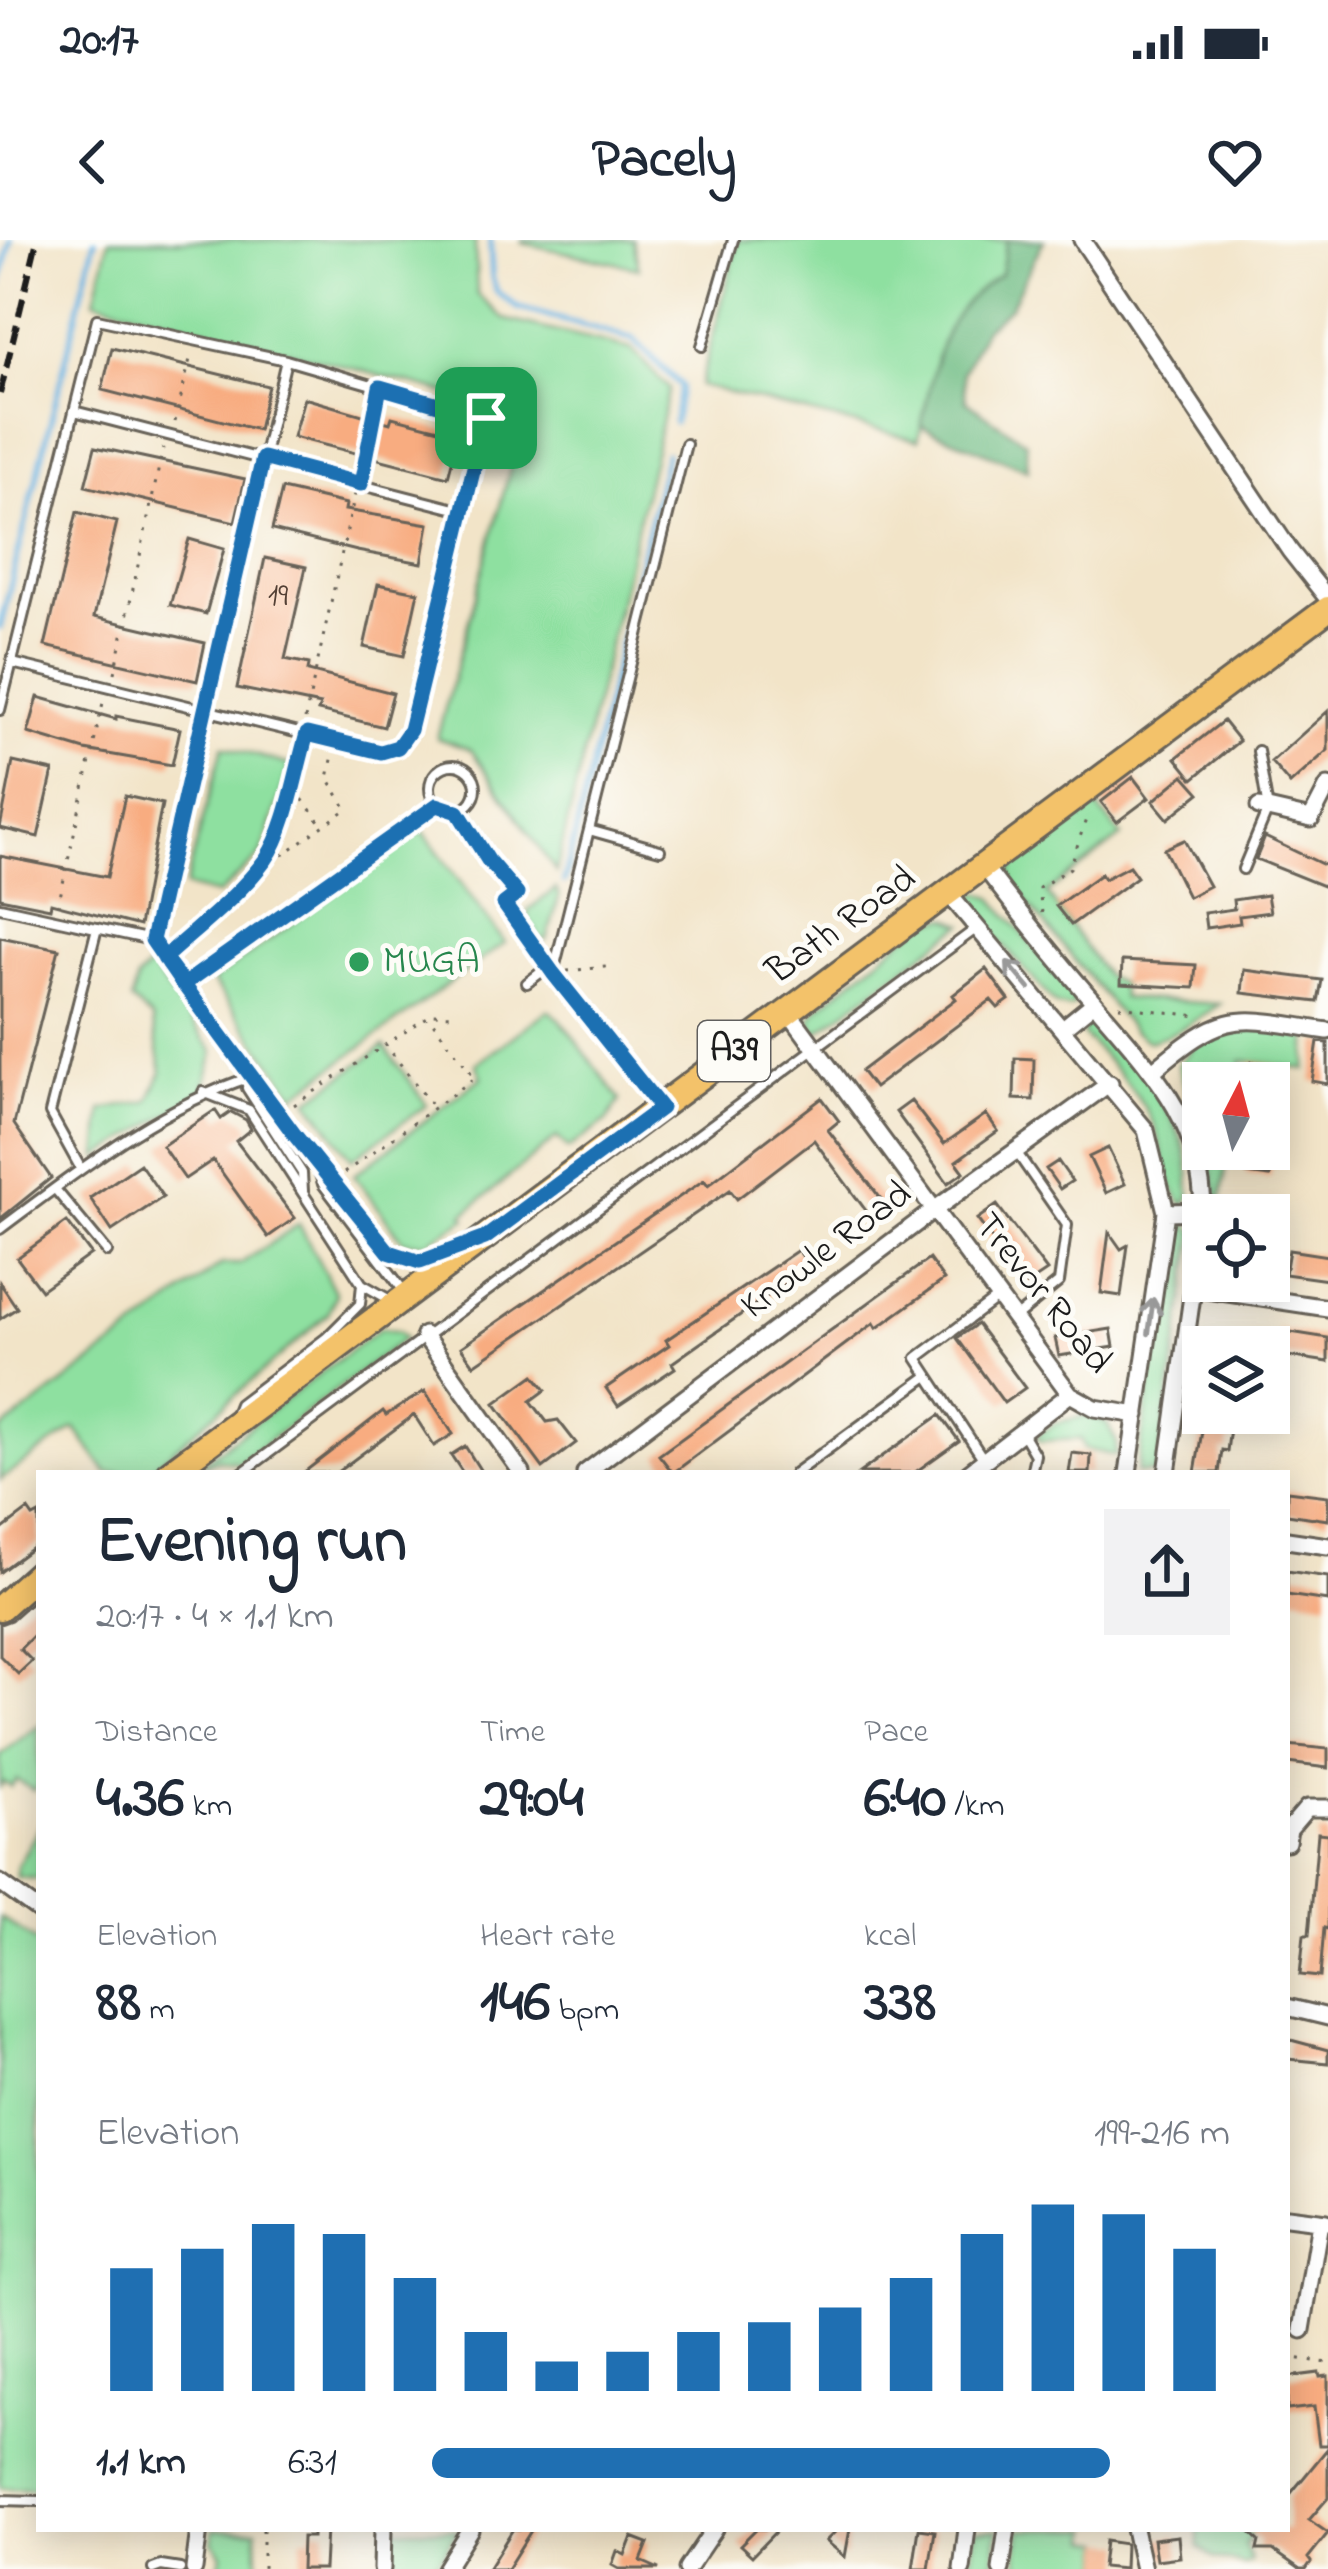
<!DOCTYPE html>
<html lang="en">
<head>
<meta charset="utf-8">
<style>
  body { margin:0; font-family:"Indie Flower",sans-serif; background:#f2f2f3; color:#1f2937; height:100vh; display:flex; flex-direction:column; font-size:45px; white-space:nowrap }
  * { box-sizing:border-box; margin:0 }
  p { font-size:39px; color:#747a83 }
  .icon { flex:none; width:66px; height:66px; fill:none; stroke:currentColor; stroke-width:2; stroke-linecap:round; stroke-linejoin:round }
  .map { position:relative; flex:1; overflow:hidden }
  .sheet { position:absolute; left:36px; top:1230px; width:1254px; height:1062px; display:flex; flex-direction:column; background:#fff; border-radius:0px; box-shadow:0 6px 30px #0003 }
  .sheet>* { flex:none }
  .needle { width:78px; rotate:6deg }
  .buttons { position:absolute; left:1182px; top:822px; display:grid; gap:24px }
  .buttons a { display:grid; place-items:center; width:108px; height:108px; border-radius:0px; background:#fff; box-shadow:0 6px 30px #0003; font-size:60px }
  .pin { position:absolute; display:grid; place-items:center; width:102px; height:102px; color:#fff; margin:-51px; border-radius:24px; box-shadow:0 6px 18px #0006 }
  .round { display:grid; place-items:center; flex:none; width:126px; height:126px; border-radius:0px; background:#f2f2f3 }
  .overview { display:flex; align-items:center; justify-content:space-between; height:204px; padding:0 60px }
  h1 { font-size:66px; font-weight:700; line-height:90px }
  .figures { display:grid; grid-template-columns:repeat(3,1fr); gap:18px; height:204px; padding:12px 60px }
  .figures div { display:grid; align-content:center }
  .figures b { font-size:60px; font-weight:700 }
  .figures small { font-size:33px; font-weight:400 }
  .figures p { font-size:33px }
  .chart { height:336px; padding:24px 60px }
  .chart p { display:flex; justify-content:space-between }
  .chart svg { width:100%; height:216px; margin-top:12px; stroke:#1f6fb2; stroke-width:6 }
  ul { padding:0 60px; list-style:none; font-size:39px }
  li { display:grid; grid-template-columns:192px 144px 1fr; align-items:center; height:90px }
  li i { height:30px; border-radius:15px; background:#1f6fb2 }
  .status { display:flex; justify-content:space-between; align-items:center; height:84px; padding:0 60px; background:#fff; direction:ltr }
  .status svg { height:33px; fill:currentColor }
  header { display:flex; justify-content:space-between; align-items:center; height:156px; padding:0 60px; background:#fff; font-size:54px; font-weight:700 }
  .map>svg:first-child { display:block }
</style>
</head>
<body>
<div class="status"><b>20:17</b><svg viewBox="0 0 49 12"><path d="M0 12V9h3v3zM5 12V6h3v6zM10 12V3h3v9zM15 12V0h3v12zM26 1h20v11H26zM47 4h2v5h-2z"/></svg></div>
<header><svg class="icon" aria-label="back" viewBox="0 0 24 24"><path d="M15 5l-7 7 7 7"/></svg>Pacely<svg class="icon" aria-label="heart" viewBox="0 0 24 24"><path d="M12 20l-8-8c-3-5 5-10 8-4 3-6 11-1 8 4z"/></svg></header>
<div class="map">
<svg width="1328" height="2329" viewBox="0 0 1328 2329">
  <rect width="100%" height="100%" fill="#fdfcf7"/>
  <filter id="ink" filterUnits="userSpaceOnUse"><feTurbulence type="fractalNoise" baseFrequency=".00833" numOctaves="2"/><feDisplacementMap in="SourceGraphic" scale="24" xChannelSelector="R" yChannelSelector="G"/><feConvolveMatrix kernelMatrix="1 2 1 2 8 2 1 2 1" color-interpolation-filters="sRGB"/></filter>
  <filter id="wash" filterUnits="userSpaceOnUse"><feTurbulence type="fractalNoise" baseFrequency=".004" numOctaves="4" result="noise"/><feDisplacementMap in="SourceGraphic" scale="48" xChannelSelector="R" yChannelSelector="G"/><feGaussianBlur stdDeviation="2.7" result="paint"/><feColorMatrix in="noise" values="0 0 0 0 0 0 0 0 0 0 0 0 0 0 0 0 0 1.4 0 .05"/><feComposite in="paint" operator="in"/></filter>
  <g filter="url(#wash)">
    <rect width="100%" height="100%" fill="#f2e4c8"/>
    <path fill="#8ee0a0" stroke="#557e5e" stroke-width="3" d="M 109,0 L 475,0 L 477,54 L 504,79 L 631,109 L 669,149 L 556,632 L 471,510 L 437,498 L 525,174 L 95,60 Z
      M 522,0 L 633,0 L 639,28 L 522,3 Z
      M 738,0 L 1007,0 L 1001,34 C 937,72 934,133 918,200 L 700,146 Z
      M 223,506 L 290,525 L 262,614 L 218,655 L 185,647 Z
      M 1092,561 L 1122,596 L 1047,653 L 1106,736 L 1121,744 L 1122,758 L 1220,764 C 1196,780 1176,795 1148,801 L 1133,791 L 1016,649 L 1011,637 L 1013,622 Z
      M 422,590 L 505,703 L 295,855 L 212,741 Z
      M 556,649 L 559,657 L 547,700 L 541,700 L 527,677 L 529,669 Z
      M 980,652 L 992,657 L 1075,755 L 1074,765 L 1068,768 L 1056,765 L 974,672 L 970,659 Z
      M 948,678 L 964,684 L 816,793 L 810,779 L 817,769 L 925,681 Z
      M 150,726 L 214,812 L 203,852 L 98,918 L 102,870 L 149,861 L 162,832 L 152,779 L 131,761 L 137,739 Z
      M 548,770 L 560,779 L 620,860 L 607,881 L 568,909 L 557,897 L 464,974 L 467,978 L 426,1003 L 403,1001 L 354,935 L 482,837 L 476,824 Z
      M 1089,780 C 1126,798 1172,870 1185,909 C 1190,924 1189,942 1190,957 L 1184,965 C 1164,944 1165,912 1154,886 C 1139,851 1109,823 1084,796 L 1083,786 Z
      M 1226,788 L 1308,788 L 1306,829 L 1242,821 L 1238,843 L 1203,843 L 1203,900 L 1178,825 L 1197,802 Z
      M 384,806 L 427,865 L 352,919 L 309,860 Z
      M 1205,909 L 1229,909 L 1220,967 L 1207,914 Z
      M 1186,982 L 1195,992 L 1157,1233 L 1137,1233 L 1173,992 L 1176,986 Z
      M 299,984 L 336,1054 L 328,1074 L 147,1233 L 107,1233 L 75,1188 L 0,1240 L 0,1191 L 222,1024 L 240,1024 Z
      M 380,1088 L 399,1092 L 405,1098 L 239,1223 L 218,1219 L 195,1228 Z
      M 1088,1175 L 1107,1183 L 1116,1201 L 1116,1216 L 1084,1209 L 1081,1199 L 1041,1201 L 1036,1196 L 1056,1183 Z
      M 39,1485 L 39,1543 L 34,1551 L 17,1540 L 11,1547 L 4,1542 L 0,1547 L 0,1515 Z
      M 39,1588 L 39,1639 L 17,1637 L 17,1626 Z
      M 0,1677 L 39,1704 L 39,2249 L 0,2248 Z
      M 214,2289 L 257,2289 L 258,2329 L 219,2329 L 222,2314 L 213,2302 Z
      M 394,2289 L 458,2289 L 432,2329 L 393,2329 Z
      M 976,2289 L 999,2289 L 993,2329 L 970,2325 Z
      M 1021,2289 L 1092,2289 L 1091,2299 L 1105,2301 L 1102,2326 L 1110,2329 L 1020,2329 L 1017,2314 Z
      M 1199,2289 L 1254,2289 L 1245,2306 L 1252,2321 L 1245,2325 L 1214,2318 L 1199,2307 Z"/>
    <path fill="#72be86" stroke="#476d51" stroke-width="3" d="M 1007,0 L 1044,0 L 1010,67 L 985,88 L 963,132 L 966,161 L 1026,202 L 1028,230 L 921,186 C 937,120 938,72 1001,34 Z"/>
    <g fill="none" stroke-linecap="round" stroke-linejoin="round">
      <path stroke="#67b1df" stroke-width="6" d="M 490,0 L 492,37 L 497,52 L 518,68 L 633,99 L 681,146 L 674,182
        M 0,46 L 11,0
        M 0,388 L 95,0
        M 564,642 L 666,214"/>
    </g>
    <g id="blocks">
      <path fill="#f8ac80" d="M 112,108 L 268,146 L 258,190 L 102,150 Z
        M 304,158 L 390,183 L 392,177 L 459,194 L 448,237 L 293,197 Z
        M 95,207 L 245,239 L 235,282 L 85,246 Z
        M 282,249 L 346,264 L 345,270 L 429,284 L 422,323 L 357,311 L 272,290 Z
        M 77,272 L 117,282 L 94,377 L 205,403 L 197,441 L 45,406 Z
        M 189,299 L 224,309 L 206,374 L 170,365 Z
        M 265,318 L 306,327 L 285,419 L 309,424 L 308,431 L 393,453 L 384,487 L 318,471 L 320,465 L 237,448 Z
        M 378,344 L 418,352 L 404,416 L 364,407 Z
        M 38,457 L 116,479 L 116,476 L 180,489 L 172,525 L 85,510 L 28,493 Z
        M 1328,471 L 1328,510 L 1290,544 L 1271,522 Z
        M 1223,481 L 1239,501 L 1193,539 L 1176,518 Z
        M 13,522 L 53,531 L 38,597 L 0,588 Z
        M 1184,535 L 1200,553 L 1168,579 L 1153,561 Z
        M 1133,537 L 1149,558 L 1117,582 L 1101,562 Z
        M 125,556 L 162,564 L 139,686 L 51,663 L 50,668 L 0,658 L 0,616 L 107,637 Z
        M 1265,597 L 1328,627 L 1328,648 L 1256,619 Z
        M 1184,600 L 1209,646 L 1188,657 L 1164,609 Z
        M 1129,626 L 1137,637 L 1071,685 L 1056,666 L 1101,634 L 1104,639 Z
        M 1267,655 L 1270,672 L 1239,676 L 1240,683 L 1206,688 L 1204,673 L 1234,669 L 1233,660 Z
        M 0,697 L 59,709 L 14,884 L 51,938 L 0,979 Z
        M 1122,721 L 1196,725 L 1194,748 L 1121,744 Z
        M 986,729 L 1009,760 L 998,768 L 991,760 L 874,848 L 861,831 L 956,759 L 953,755 Z
        M 1244,730 L 1322,740 L 1318,762 L 1242,753 Z
        M 1318,802 L 1328,803 L 1328,844 L 1312,841 Z
        M 1015,818 L 1034,819 L 1033,860 L 1014,859 Z
        M 1252,822 L 1280,826 L 1278,843 L 1249,843 Z
        M 822,858 L 839,881 L 828,890 L 888,968 L 872,979 L 814,900 L 737,959 L 730,950 L 474,1125 L 461,1107 L 704,940 L 708,945 Z
        M 911,861 L 944,904 L 986,874 L 998,891 L 956,921 L 964,932 L 948,943 L 896,872 Z
        M 215,870 L 221,879 L 231,872 L 246,880 L 251,889 L 236,901 L 295,978 L 268,997 L 213,920 L 185,939 L 162,906 Z
        M 1108,908 L 1125,944 L 1106,953 L 1089,917 Z
        M 1249,909 L 1274,909 L 1270,937 L 1246,934 Z
        M 1058,921 L 1072,941 L 1060,949 L 1046,929 Z
        M 140,924 L 163,957 L 112,991 L 90,958 Z
        M 997,965 L 1047,1031 L 1026,1045 L 977,979 Z
        M 67,982 L 91,1014 L 41,1050 L 17,1018 Z
        M 1109,992 L 1121,1009 L 1128,1005 L 1121,1056 L 1101,1053 Z
        M 798,1010 L 810,1026 L 672,1123 L 675,1128 L 618,1166 L 606,1148 L 669,1105 L 666,1100 Z
        M 1289,1010 L 1328,1016 L 1328,1040 L 1285,1034 Z
        M 929,1019 L 944,1040 L 877,1088 L 874,1083 L 673,1233 L 659,1215 Z
        M 0,1043 L 17,1068 L 0,1079 Z
        M 977,1084 L 1025,1148 L 1004,1163 L 957,1098 Z
        M 1111,1089 L 1114,1107 L 1059,1116 L 1055,1098 Z
        M 1278,1090 L 1328,1098 L 1328,1122 L 1274,1114 Z
        M 534,1135 L 546,1150 L 531,1161 L 547,1182 L 558,1180 L 576,1203 L 543,1228 L 495,1163 Z
        M 425,1151 L 453,1194 L 434,1206 L 414,1175 L 336,1233 L 303,1233 L 383,1171 L 386,1175 Z
        M 1205,1173 L 1232,1173 L 1227,1211 L 1222,1210 L 1219,1233 L 1195,1233 Z
        M 940,1175 L 959,1201 L 914,1233 L 859,1233 Z
        M 465,1206 L 482,1233 L 463,1233 L 451,1215 Z
        M 1072,1213 L 1091,1215 L 1090,1233 L 1069,1233 Z
        M 1287,1251 L 1328,1256 L 1328,1280 L 1287,1274 Z
        M 28,1270 L 33,1277 L 39,1274 L 39,1303 L 0,1332 L 0,1291 Z
        M 1287,1331 L 1328,1337 L 1328,1361 L 1287,1355 Z
        M 39,1355 L 39,1390 L 20,1409 L 32,1421 L 18,1434 L 0,1416 L 0,1384 L 11,1380 Z
        M 1287,1505 L 1328,1509 L 1328,1528 L 1287,1523 Z
        M 1318,1593 L 1328,1594 L 1328,1689 L 1324,1688 L 1320,1737 L 1300,1735 L 1304,1695 L 1309,1695 Z
        M 1287,1799 L 1328,1810 L 1328,1823 L 1287,1819 Z
        M 1319,2133 L 1320,2137 L 1328,2136 L 1328,2205 L 1319,2205 L 1314,2167 L 1287,2170 L 1287,2137 Z
        M 1328,2208 L 1328,2258 L 1309,2280 L 1328,2293 L 1308,2318 L 1311,2322 L 1306,2329 L 1300,2329 L 1273,2310 L 1257,2310 L 1259,2301 L 1246,2289 L 1287,2289 L 1287,2258 Z
        M 312,2289 L 326,2289 L 324,2329 L 301,2329 L 302,2297 L 312,2297 Z
        M 513,2289 L 532,2289 L 507,2329 L 488,2329 Z
        M 756,2289 L 778,2289 L 752,2316 L 740,2305 Z
        M 838,2289 L 850,2289 L 845,2317 L 826,2301 Z
        M 919,2289 L 935,2291 L 929,2329 L 913,2329 Z
        M 1178,2296 L 1180,2317 L 1156,2320 L 1153,2299 Z
        M 632,2297 L 648,2303 L 641,2321 L 659,2329 L 619,2329 L 612,2325 L 617,2311 L 625,2315 Z
        M 1105,2301 L 1125,2304 L 1124,2329 L 1102,2327 Z"/>
    </g>
  </g>
  <g filter="url(#ink)">
    <use href="#blocks" fill-opacity="0" stroke="#676258" stroke-width="3"/>
    <g fill="none" stroke-linecap="round" stroke-linejoin="round">
      <g stroke="#676258" stroke-width="14">
        <path id="service" d="M 702,106 L 733,0
          M 74,171 L 463,271
          M 0,470 L 97,79 L 286,120 L 486,178 L 410,489 L 398,507 L 381,513 L 12,423
          M430 548a23 23 0 1 1 46 0a23 23 0 1 1-46 0Z
          M 437,565 L 183,745 L 294,894 L 389,1012 L 420,1022 L 449,1012
          M 458,571 L 487,620 L 517,654 L 504,664 L 553,733 L 658,864
          M 589,590 L 660,610
          M 1243,629 L 1268,569 L 1258,511
          M 0,667 L 151,700 L 183,745
          M 151,700 L 286,120
          M 553,733 L 686,204
          M 527,743 L 549,726
          M 250,838 L 247,848 L 302,933 L 303,951
          M 203,852 L 249,870 L 362,1044 L 360,1064 L 326,1098 L 239,1164 L 235,1174
          M 81,929 L 50,873 L 97,688
          M 319,930 L 323,944 L 403,1050
          M 55,949 L 107,1012
          M 0,989 C 78,931 158,867 251,837
          M 362,1044 L 390,1060
          M 1016,1077 L 1059,1042 L 1067,985 L 1017,913
          M 1022,1193 L 1035,1215 L 1031,1233
          M 984,1220 L 917,1118 L 997,1058
          M 242,1233 L 977,688
          M 795,1233 L 928,1136
          M 0,2260 L 39,2261
          M 153,2329 L 161,2326 L 180,2329"/>
      </g>
      <g stroke="#676258" stroke-width="21">
        <path id="minor" d="M 1082,0 L 1290,311 L 1328,359
          M 1259,567 L 1311,579 L 1328,546
          M 983,625 C 1018,672 1055,717 1093,761 C 1150,828 1204,881 1203,975
          M 948,653 L 1146,890 L 1166,972 L 1128,1233
          M 787,770 L 1070,1154 L 1095,1168 L 1137,1175
          M 1063,788 L 1094,763
          M 1154,830 C 1227,768 1236,777 1328,791
          M 1166,972 L 1204,971
          M 1194,1048 L 1328,1068
          M 424,1095 L 522,1233
          M 585,1233 L 934,970 L 1110,843
          M 968,1233 L 1070,1154
          M 1167,1233 L 1203,978
          M 1287,1300 L 1328,1306
          M 1287,1602 L 1289,1589 L 1307,1568 L 1328,1568
          M 0,1643 L 39,1671
          M 1287,1767 L 1328,1777
          M 1287,1977 L 1326,1982
          M 1302,2090 L 1320,1982
          M 1134,2289 L 1143,2329
          M 194,2329 L 199,2289
          M 382,2329 L 383,2289
          M 445,2329 L 470,2289
          M 687,2329 L 714,2289
          M 962,2329 L 967,2289
          M 1001,2329 L 1007,2289"/>
      </g>
      <g stroke="#676258" stroke-width="30">
        <path id="primary" d="M 169,1233 L 1328,369
          M 0,1368 L 39,1333"/>
      </g>
      <path stroke="#676258" stroke-width="3" stroke-dasharray="3 9" stroke-linecap="butt" d="M 175,182 L 191,115
        M 363,231 L 378,158
        M 115,433 L 163,208
        M 305,479 L 355,254
        M 291,555 L 303,560 L 322,585
        M 270,618 L 284,614 L 347,569 L 328,538 L 333,515
        M 58,666 L 104,458
        M 1042,673 L 1039,648 L 1070,628 L 1087,576
        M 174,709 C 206,680 246,651 268,614 C 287,583 293,540 303,505
        M 567,731 L 614,726
        M 1119,766 L 1198,776
        M 385,804 L 434,868
        M 294,865 L 432,774 L 454,775
        M 344,933 L 475,838 L 429,777
        M 1287,2117 L 1328,2123
        M 263,2289 L 263,2329"/>
      <use href="#service" stroke="#fff" stroke-width="8"/>
      <use href="#minor" stroke="#fff" stroke-width="15"/>
      <use href="#primary" stroke="#f3c26a" stroke-width="24"/>
      <path stroke="#1c1c1c" stroke-width="6" stroke-dasharray="18 9" stroke-linecap="butt" d="M 0,154 L 37,0"/>
    </g>
    <defs><path id="oneway-shaft" d="M-6 0H5M1.5-3L5.5 0L1.5 3" fill="none" stroke-width="1.6" stroke-linecap="round" stroke-linejoin="round" transform="scale(3)"/></defs>
    <g stroke="#999">
      <use href="#oneway-shaft" transform="translate(1018 735) rotate(-130)"/>
      <use href="#oneway-shaft" transform="translate(1151 1076) rotate(-82)"/>
    </g>
  </g>
  <g fill="none" stroke-linecap="round" stroke-linejoin="round" filter="url(#ink)">
    <g stroke="#fff" stroke-width="24">
      <path id="route" d="M 486,178 L 410,490 L 398,507 L 381,512 L 307,494 C 296,530 287,589 266,619 C 238,657 198,687 164,718 L 294,894 L 389,1012 L 420,1022 L 485,998 L 661,868 L 553,733 L 504,664 L 517,654 L 488,620 L 458,572 L 437,565 L 183,745 L 152,700 L 263,218 L 361,244 L 380,147 L 486,178"/>
    </g>
    <use href="#route" stroke="#1f6fb2" stroke-width="15"/>
  </g>
  <circle fill="#2e9e5b" stroke="#fdfcf7" stroke-width="4.5" cx="359" cy="722" r="12"/>
  <g text-anchor="middle" dominant-baseline="central" stroke-width="10" stroke-linejoin="round" paint-order="stroke">
    <g font-size="33" fill="#534035">
      <text x="278" y="357">19</text>
    </g>
    <rect fill="#fdfcf7" stroke="#605f5e" stroke-width="3" x="698" y="781" width="72" height="60" rx="9"/>
    <g font-size="36" font-weight="bold" fill="#1c1c1c">
      <text x="734" y="811">A39</text>
    </g>
    <g font-size="39" fill="#1c1c1c" stroke="#fdfcf7">
      <text transform="translate(842 686) rotate(-36)">Bath Road</text>
      <text transform="translate(827 1011) rotate(-37)">Knowle Road</text>
      <text transform="translate(1042 1054) rotate(51)">Trevor Road</text>
    </g>
    <g font-size="39" fill="#27864d" stroke="#fdfcf7" text-anchor="start">
      <text x="383" y="722">MUGA</text>
    </g>
  </g>
</svg>
<div class="buttons">
<a><svg class="needle" viewBox="-14 -14 28 28"><path d="M0-13l5 13h-10z" fill="#e53935"/><path d="M0 13l5-13h-10z" fill="#747a83"/></svg></a>
<a><svg class="icon" aria-label="locate" viewBox="0 0 24 24"><circle cx="12" cy="12" r="6"/><path d="M12 2v4M12 18v4M2 12h4M18 12h4"/></svg></a>
<a><svg class="icon" aria-label="layers" viewBox="0 0 24 24"><path d="M12 4l9 5-9 5-9-5zM3 14l9 5 9-5"/></svg></a>
</div>
<div class="pin" style="left:486px;top:178px;background:#1e9e55"><svg class="icon" aria-label="arrive" viewBox="0 0 24 24"><path d="M6 21V4h12l-3 4 3 4H6"/></svg></div>
<section class="sheet">
<div class="overview"><div><h1>Evening run</h1><p>20:17 · 4 × 1.1 km</p></div><a class="round"><svg class="icon" aria-label="share" viewBox="0 0 24 24"><path d="M12 15V3M7 8l5-5 5 5M5 13v7h14v-7"/></svg></a></div>
<div class="figures">
<div><p>Distance</p><b>4.36<small> km</small></b></div>
<div><p>Time</p><b>29:04</b></div>
<div><p>Pace</p><b>6:40<small> /km</small></b></div>
</div>
<div class="figures">
<div><p>Elevation</p><b>88<small> m</small></b></div>
<div><p>Heart rate</p><b>146<small> bpm</small></b></div>
<div><p>kcal</p><b>338</b></div>
</div>
<div class="chart"><p><span>Elevation</span>199–216 m</p>
<svg viewBox="0 0 160 44" preserveAspectRatio="none"><path d="M5 44V19M15 44V15M25 44V10M35 44V12M45 44V21M55 44V32M65 44V38M75 44V36M85 44V32M95 44V30M105 44V27M115 44V21M125 44V12M135 44V6M145 44V8M155 44V15"/></svg>
</div>
<ul>
<li><b>1.1 km</b>6:31<i style="width:85%"></i></li>
</ul>
</section>
</div>
</body>
</html>
